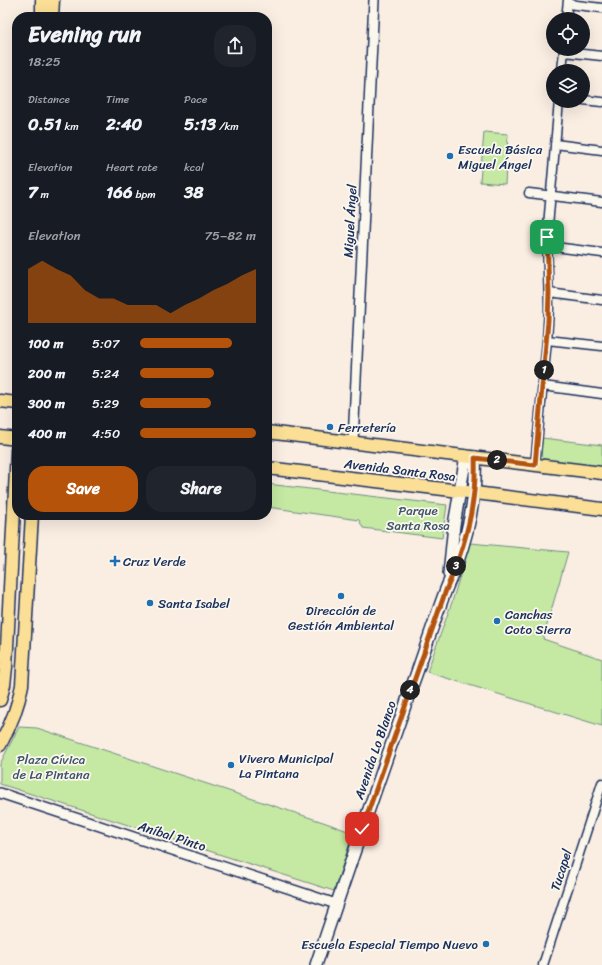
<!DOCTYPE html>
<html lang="en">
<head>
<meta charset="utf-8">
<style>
  body { margin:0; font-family:Sriracha,sans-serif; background:#20242c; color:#f1f3f6; height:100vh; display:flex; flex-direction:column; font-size:15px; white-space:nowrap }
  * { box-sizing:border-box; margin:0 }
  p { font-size:13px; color:#9ea1a6 }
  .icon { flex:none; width:22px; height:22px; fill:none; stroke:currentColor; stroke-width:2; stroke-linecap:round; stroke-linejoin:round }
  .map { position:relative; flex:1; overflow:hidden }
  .sheet { position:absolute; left:12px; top:12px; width:260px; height:508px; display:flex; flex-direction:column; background:#171b24; border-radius:16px; box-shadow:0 4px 16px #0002 }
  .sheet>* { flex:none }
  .buttons { position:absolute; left:546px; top:12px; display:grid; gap:8px }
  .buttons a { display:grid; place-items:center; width:44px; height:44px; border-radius:50%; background:#171b24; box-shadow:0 4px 16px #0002; font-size:20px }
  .pin { position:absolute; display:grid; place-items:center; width:34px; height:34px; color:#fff; margin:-17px; border-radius:8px; box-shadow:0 2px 6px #0006 }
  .km { position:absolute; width:20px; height:20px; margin:-10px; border-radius:50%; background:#222; color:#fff; font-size:11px; line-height:20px; text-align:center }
  .round { display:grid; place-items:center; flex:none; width:42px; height:42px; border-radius:16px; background:#20242c }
  .summary { display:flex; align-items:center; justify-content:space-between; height:68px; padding:0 16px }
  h1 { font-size:22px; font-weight:800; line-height:30px }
  .metrics { display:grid; grid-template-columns:repeat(3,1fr); gap:6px; height:68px; padding:4px 16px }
  .metrics div { display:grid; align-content:center }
  .metrics b { font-size:17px; font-weight:800 }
  .metrics small { font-size:11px; font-weight:400 }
  .metrics p { font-size:11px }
  .chart { height:112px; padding:8px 16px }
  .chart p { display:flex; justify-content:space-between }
  .chart svg { width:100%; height:72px; margin-top:4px; fill:#b45309; opacity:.7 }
  .primary-button { display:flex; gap:8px; margin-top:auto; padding:8px 16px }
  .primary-button a { flex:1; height:46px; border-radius:16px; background:#b45309; color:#fff; font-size:16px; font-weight:800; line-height:46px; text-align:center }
  .primary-button a+a { background:#20242c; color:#f1f3f6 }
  ul { padding:0 16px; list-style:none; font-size:13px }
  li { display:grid; grid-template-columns:64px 48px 1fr; align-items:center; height:30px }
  li i { height:10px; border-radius:5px; background:#b45309 }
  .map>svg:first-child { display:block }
</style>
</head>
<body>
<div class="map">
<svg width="602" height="965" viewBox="0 0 602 965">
  <rect width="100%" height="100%" fill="#faeee3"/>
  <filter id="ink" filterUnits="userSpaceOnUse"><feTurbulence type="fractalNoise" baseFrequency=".025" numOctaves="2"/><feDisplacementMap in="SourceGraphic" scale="8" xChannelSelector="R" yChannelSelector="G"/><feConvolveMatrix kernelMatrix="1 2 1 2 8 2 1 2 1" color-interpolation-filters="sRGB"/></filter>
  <g filter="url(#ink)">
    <path fill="#c5e9a3" stroke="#708c80" d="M 484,132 L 508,134 L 505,184 L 480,182 Z
      M 542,438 L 602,445 L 602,467 L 540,459 Z
      M 267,484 L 447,505 L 442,538 L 363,528 L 359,520 L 267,507 Z
      M 470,543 L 568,552 L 543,639 L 602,659 L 602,726 L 427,672 L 452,602 Z
      M 19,727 L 37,728 L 326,823 L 353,833 L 334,891 L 0,784 L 0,764 Z"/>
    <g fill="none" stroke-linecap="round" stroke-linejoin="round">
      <g stroke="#1b2f5e" stroke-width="11">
        <path id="minor" d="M 568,4 L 602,8
          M 566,19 L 568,0
          M 564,52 L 602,56
          M 562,71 L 564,49
          M 583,100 L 602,102
          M 555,144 L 602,150
          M 529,193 L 602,202
          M 547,246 L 602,253
          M 549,293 L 602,300
          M 547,340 L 602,346
          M 543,386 L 602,394
          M 535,465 L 547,340 L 549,308 L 547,237 L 559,101
          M 543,965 L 602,783"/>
      </g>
      <g stroke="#1b2f5e" stroke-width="12">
        <path id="tertiary" d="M 353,442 L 374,0
          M 0,793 L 336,904"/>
      </g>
      <g stroke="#1b2f5e" stroke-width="14">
        <path id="secondary" d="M 449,574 L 454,525 L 466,456
          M 316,965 C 349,867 382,770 417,672 C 426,646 435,619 445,592 C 448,583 453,574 457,564 C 469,530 477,494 475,457"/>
      </g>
      <g stroke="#1b2f5e" stroke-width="15">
        <path id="primary" d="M 42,17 L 42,0
          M 52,17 L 53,0
          M 0,401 L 17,403
          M 267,432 L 602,473
          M 0,437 L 17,439
          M 267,468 L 460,491 L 602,509
          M 0,700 L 4,685 L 6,667 L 17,450
          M 0,745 C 11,725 18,708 22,685 L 32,515"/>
      </g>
      <use href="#minor" stroke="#fbf7ec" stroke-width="8"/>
      <use href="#tertiary" stroke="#fbf7ec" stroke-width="9"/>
      <use href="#secondary" stroke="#fbf7ec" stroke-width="11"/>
      <use href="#primary" stroke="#fbdf96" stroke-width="12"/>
    </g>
  </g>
  <g fill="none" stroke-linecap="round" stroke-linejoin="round" filter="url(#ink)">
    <g stroke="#fff" stroke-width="8">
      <path id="route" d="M 362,829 L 446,590 C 465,548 477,504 475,458 L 535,465 L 548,321 L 549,293 L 547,237"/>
    </g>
    <use href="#route" stroke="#b45309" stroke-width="5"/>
  </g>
  <g fill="#1f6fb2" stroke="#fbf7ec" stroke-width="1.5">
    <circle cx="450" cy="156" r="4"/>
    <circle cx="330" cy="427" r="4"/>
    <path d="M113 555h4v4h4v4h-4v4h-4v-4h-4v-4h4z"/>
    <circle cx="341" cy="596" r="4"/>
    <circle cx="150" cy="603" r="4"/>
    <circle cx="497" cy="621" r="4"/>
    <circle cx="231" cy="765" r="4"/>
    <circle cx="486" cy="944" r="4"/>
  </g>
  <g text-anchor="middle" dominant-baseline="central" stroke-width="3.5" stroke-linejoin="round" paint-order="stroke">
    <g font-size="13" fill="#1b2f5e" stroke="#fbf7ec" text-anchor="start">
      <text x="458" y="149">Escuela Básica<tspan x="458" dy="15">Miguel Ángel</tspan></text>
      <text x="338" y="427">Ferretería</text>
      <text x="123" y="561">Cruz Verde</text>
      <text x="158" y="603">Santa Isabel</text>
      <text x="341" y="610" text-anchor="middle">Dirección de<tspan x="341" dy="15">Gestión Ambiental</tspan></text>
      <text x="505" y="614">Canchas<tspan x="505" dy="15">Coto Sierra</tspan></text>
      <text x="239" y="758">Vivero Municipal<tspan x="239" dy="15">La Pintana</tspan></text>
      <text x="478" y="944" text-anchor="end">Escuela Especial Tiempo Nuevo</text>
    </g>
    <g font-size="13" fill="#1b2f5e" stroke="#fbf7ec">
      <text transform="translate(350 221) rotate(-87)">Miguel Ángel</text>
      <text transform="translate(400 470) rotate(7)">Avenida Santa Rosa</text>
      <text transform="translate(375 750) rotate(-71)">Avenida Lo Blanco</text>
      <text transform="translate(172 836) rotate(18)">Aníbal Pinto</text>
      <text transform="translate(561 870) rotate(-72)">Tucapel</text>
    </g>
    <g font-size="13" fill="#3d546c" stroke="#fbf7ec">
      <text x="418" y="510">Parque<tspan x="418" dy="15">Santa Rosa</tspan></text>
      <text x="51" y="759">Plaza Cívica<tspan x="51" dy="15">de La Pintana</tspan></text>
    </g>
  </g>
</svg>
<div class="buttons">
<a><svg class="icon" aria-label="locate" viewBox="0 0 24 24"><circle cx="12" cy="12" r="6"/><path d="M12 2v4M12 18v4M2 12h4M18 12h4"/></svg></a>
<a><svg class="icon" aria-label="layers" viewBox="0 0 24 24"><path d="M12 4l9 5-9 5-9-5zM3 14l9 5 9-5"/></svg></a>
</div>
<div class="pin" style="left:547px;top:237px;background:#1e9e55"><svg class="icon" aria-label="arrive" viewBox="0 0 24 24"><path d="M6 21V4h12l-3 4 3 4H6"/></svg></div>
<div class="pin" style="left:362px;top:829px;background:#d93025"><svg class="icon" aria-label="check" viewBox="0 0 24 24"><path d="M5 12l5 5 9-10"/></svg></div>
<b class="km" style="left:544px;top:370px">1</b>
<b class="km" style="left:497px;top:460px">2</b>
<b class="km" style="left:456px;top:566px">3</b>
<b class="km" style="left:410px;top:690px">4</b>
<section class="sheet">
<div class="summary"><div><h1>Evening run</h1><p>18:25</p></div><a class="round"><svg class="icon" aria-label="share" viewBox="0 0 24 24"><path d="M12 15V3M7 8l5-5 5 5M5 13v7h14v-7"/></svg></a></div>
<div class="metrics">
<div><p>Distance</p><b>0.51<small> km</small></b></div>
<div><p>Time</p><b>2:40</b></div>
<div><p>Pace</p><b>5:13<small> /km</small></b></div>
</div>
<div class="metrics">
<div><p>Elevation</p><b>7<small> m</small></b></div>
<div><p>Heart rate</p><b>166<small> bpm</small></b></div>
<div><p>kcal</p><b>38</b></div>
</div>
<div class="chart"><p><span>Elevation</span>75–82 m</p>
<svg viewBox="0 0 160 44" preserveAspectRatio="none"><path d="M0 44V11L10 6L20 11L30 15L40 24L50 29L60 29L70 33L80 33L90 33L100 38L110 33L120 29L130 24L140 20L150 15L160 11V44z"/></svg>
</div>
<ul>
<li><b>100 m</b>5:07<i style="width:79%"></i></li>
<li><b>200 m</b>5:24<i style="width:64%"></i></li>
<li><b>300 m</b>5:29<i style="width:61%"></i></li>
<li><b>400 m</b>4:50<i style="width:100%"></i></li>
</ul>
<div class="primary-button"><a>Save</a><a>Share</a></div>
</section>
</div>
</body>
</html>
